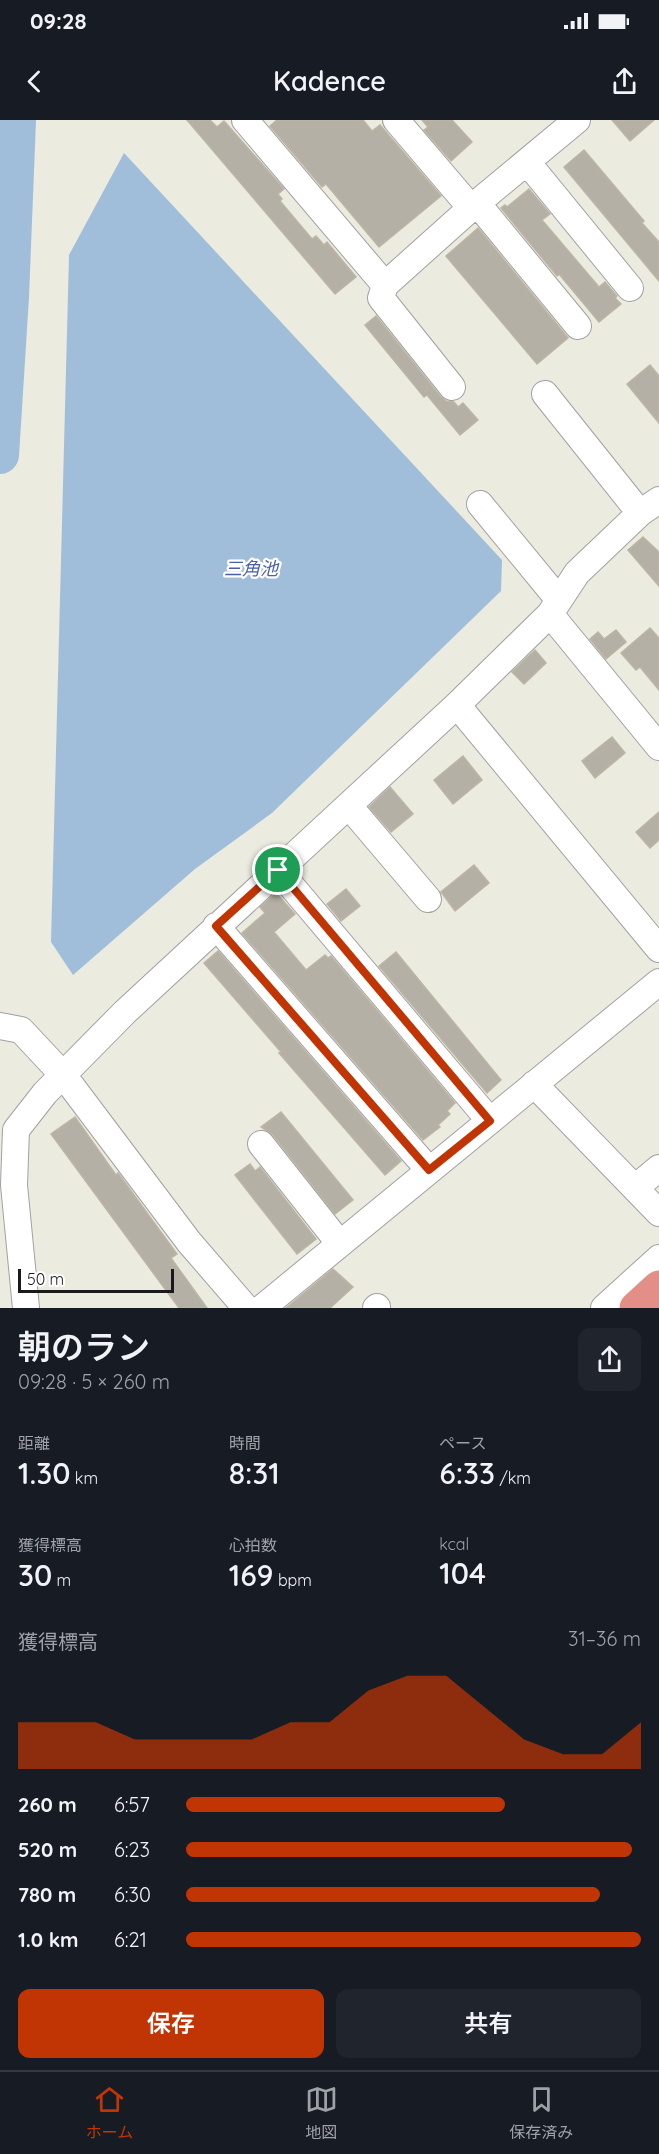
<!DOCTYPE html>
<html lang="ja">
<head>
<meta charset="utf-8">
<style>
  body { margin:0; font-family:Quicksand,"Noto Sans JP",sans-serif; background:#20242c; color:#f1f3f6; height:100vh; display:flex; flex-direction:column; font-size:22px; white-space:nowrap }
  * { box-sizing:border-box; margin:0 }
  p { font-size:20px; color:#9ea1a6 }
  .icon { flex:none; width:33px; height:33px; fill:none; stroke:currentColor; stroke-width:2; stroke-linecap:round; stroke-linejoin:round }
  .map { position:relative; height:1188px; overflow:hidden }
  .sheet { display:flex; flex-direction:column; background:#171b24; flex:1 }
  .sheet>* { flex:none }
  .scale { position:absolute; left:18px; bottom:15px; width:156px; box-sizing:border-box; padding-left:6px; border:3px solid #1a1a1a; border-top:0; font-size:16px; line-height:21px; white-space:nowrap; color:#1a1a1a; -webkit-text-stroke:4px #fff; paint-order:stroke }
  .pin { position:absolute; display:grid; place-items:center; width:51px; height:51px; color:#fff; margin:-26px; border:3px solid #fff; border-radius:50%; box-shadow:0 2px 6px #0007 }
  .round { display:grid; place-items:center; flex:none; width:63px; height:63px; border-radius:12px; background:#20242c }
  .summary { display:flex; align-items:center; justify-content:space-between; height:102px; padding:0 18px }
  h1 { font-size:33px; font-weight:600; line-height:45px }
  .stats { display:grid; grid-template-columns:repeat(3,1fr); gap:9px; height:102px; padding:6px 18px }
  .stats div { display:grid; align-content:center }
  .stats b { font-size:30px; font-weight:600 }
  .stats small { font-size:16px; font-weight:400 }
  .stats p { font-size:16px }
  .chart { height:168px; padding:12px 18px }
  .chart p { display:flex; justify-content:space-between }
  .chart svg { width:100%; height:108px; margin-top:6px; fill:#c13504; opacity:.7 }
  .button { display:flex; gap:12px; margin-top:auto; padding:12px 18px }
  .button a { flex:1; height:69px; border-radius:12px; background:#c13504; color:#fff; font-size:24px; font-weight:600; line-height:69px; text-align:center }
  .button a+a { background:#20242c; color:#f1f3f6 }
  ul { padding:0 18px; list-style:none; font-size:20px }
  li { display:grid; grid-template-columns:96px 72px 1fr; align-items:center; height:45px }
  li i { height:15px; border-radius:8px; background:#c13504 }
  .status { display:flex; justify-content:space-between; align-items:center; height:42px; padding:0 30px; background:#171b24; direction:ltr }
  .status svg { height:16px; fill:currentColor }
  header { display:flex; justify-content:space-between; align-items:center; height:78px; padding:0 18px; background:#171b24; font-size:27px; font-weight:600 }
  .tabs { display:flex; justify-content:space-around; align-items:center; height:84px; border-top:2px solid #363941; background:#171b24; font-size:16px; color:#9ea1a6 }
  .tabs a { display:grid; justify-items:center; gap:3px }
  .tabs .current { color:#c13504 }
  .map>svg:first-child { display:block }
</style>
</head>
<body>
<div class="status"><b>09:28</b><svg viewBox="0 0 49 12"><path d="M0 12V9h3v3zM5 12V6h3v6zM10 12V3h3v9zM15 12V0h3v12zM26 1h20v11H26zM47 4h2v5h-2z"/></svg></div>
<header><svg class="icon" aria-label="back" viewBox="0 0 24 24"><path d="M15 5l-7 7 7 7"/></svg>Kadence<svg class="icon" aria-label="share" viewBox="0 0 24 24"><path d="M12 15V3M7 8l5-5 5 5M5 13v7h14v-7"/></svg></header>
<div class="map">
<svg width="659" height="1188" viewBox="0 0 659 1188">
  <rect width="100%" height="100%" fill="#ecebe0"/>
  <path fill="#a0beda" d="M 124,33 L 502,440 L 501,471 L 272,693 L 195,749 L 73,855 L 51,822 L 69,135 Z"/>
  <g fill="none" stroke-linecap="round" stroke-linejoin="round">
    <path stroke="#a0beda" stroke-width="38" d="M 0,335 L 10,177 L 17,0"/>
  </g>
  <path fill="#b5b0a5" stroke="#bdb5a3" stroke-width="1.5" d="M 187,0 L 210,0 L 217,7 L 224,1 L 284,69 L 278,74 L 282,79 L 280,81 L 312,119 L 316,116 L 324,125 L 327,122 L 356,157 L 335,174 Z
    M 277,0 L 363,0 L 372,11 L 380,5 L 441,76 L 379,127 L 326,64 L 322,67 L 270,6 Z
    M 422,0 L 452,0 L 472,22 L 451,41 L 424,10 L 428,7 Z
    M 612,0 L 654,0 L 630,21 Z
    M 584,30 L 644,101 L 642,103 L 659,122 L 659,161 L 564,47 Z
    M 529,69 L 550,94 L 542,100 L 599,167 L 605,162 L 617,176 L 615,178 L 621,184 L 599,202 L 559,154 L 557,156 L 501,88 L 505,85 L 507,87 Z
    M 478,108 L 568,218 L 537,244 L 446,136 Z
    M 376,196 L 440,276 L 446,281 L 454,282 L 458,287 L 463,283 L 478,300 L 460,315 L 427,275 L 424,277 L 365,205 Z
    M 650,245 L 659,256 L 659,303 L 627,264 Z
    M 643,417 L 659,432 L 659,466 L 628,430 Z
    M 650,508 L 659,518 L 659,570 L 640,547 L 636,550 L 621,533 Z
    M 616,510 L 626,522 L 606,539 L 590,519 L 598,512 L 604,519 Z
    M 535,530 L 546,543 L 524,564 L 512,552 Z
    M 612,617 L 625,633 L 595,658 L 582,641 Z
    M 463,636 L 482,660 L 453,684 L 434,660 Z
    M 390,667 L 413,694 L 391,712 L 369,687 Z
    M 659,692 L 659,720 L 650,728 L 636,712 Z
    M 474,745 L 489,763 L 455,791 L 441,772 Z
    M 346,769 L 360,786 L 341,801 L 327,784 Z
    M 276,773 L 295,794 L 274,812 L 306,850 L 325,835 L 328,838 L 331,836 L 455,983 L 447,991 L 450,994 L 438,1005 L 440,1007 L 423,1020 L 242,813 L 265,793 L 260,787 Z
    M 218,831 L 401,1041 L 385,1055 L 279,933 L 281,932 L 204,843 Z
    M 396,832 L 501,960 L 487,973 L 379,846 Z
    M 281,992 L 353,1080 L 335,1094 L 273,1015 L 261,1007 Z
    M 75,997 L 116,1055 L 118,1053 L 177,1134 L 171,1138 L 207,1188 L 179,1188 L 51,1014 Z
    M 250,1044 L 255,1051 L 260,1047 L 316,1119 L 297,1134 L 235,1055 Z
    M 333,1149 L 353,1167 L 330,1188 L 286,1188 Z"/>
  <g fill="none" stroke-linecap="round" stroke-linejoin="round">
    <g stroke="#a1a1a1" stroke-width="28">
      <path id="minor" d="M 245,0 L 385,165 L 471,88 L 577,0
        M 396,0 L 471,88
        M 527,42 L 630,168
        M 477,83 L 578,206
        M 385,165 L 381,178 L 452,267
        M 545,274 L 640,393
        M 480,384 L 559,480
        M 550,494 L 659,627
        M 457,585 L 659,829
        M 349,686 L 428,779
        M 278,750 L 490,1001
        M 216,806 L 429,1050
        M 0,906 L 21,910 L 64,956 L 189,1122 L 246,1188
        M 534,964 L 659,1093
        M 261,1024 L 340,1124
        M 635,1068 L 659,1048
        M 26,1188 L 14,1065 L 16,1010 L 45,973 L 125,892 L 457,585 L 550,494 L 577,453 L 640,393 L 659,380
        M 262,1188 L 659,862
        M 376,1188 L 377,1187
        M 604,1188 L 659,1138"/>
    </g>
    <g stroke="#d02735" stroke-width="36">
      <path id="highway" d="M 636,1188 L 659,1167"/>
    </g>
    <use href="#minor" stroke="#fff" stroke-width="26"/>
    <use href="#highway" stroke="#e38e87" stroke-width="33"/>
  </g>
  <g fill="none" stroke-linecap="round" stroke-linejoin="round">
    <g stroke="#fff" stroke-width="12">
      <path id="route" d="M 278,750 L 490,1001 L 429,1050 L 216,806 Z"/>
    </g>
    <use href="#route" stroke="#c13504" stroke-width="8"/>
  </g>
  <g text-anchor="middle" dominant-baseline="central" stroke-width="4.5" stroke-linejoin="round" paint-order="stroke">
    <g font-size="18" font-style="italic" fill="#4a60a7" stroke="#fff">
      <text x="251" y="448">三角池</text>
    </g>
  </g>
</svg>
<div class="scale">50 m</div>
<div class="pin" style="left:278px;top:750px;background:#1e9e55"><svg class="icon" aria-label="arrive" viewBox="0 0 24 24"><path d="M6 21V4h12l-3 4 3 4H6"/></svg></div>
</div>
<section class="sheet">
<div class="summary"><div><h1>朝のラン</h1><p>09:28 · 5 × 260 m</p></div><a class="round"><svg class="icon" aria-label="share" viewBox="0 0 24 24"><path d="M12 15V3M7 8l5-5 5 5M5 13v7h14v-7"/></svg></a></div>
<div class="stats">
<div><p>距離</p><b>1.30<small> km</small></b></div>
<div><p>時間</p><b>8:31</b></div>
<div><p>ペース</p><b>6:33<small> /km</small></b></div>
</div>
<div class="stats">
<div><p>獲得標高</p><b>30<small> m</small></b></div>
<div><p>心拍数</p><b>169<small> bpm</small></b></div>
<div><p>kcal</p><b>104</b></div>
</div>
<div class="chart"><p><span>獲得標高</span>31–36 m</p>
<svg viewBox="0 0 160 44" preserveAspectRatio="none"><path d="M0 44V25L10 25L20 25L30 32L40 32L50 32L60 32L70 25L80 25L90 12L100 6L110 6L120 19L130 32L140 38L150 38L160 25V44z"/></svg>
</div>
<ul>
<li><b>260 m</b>6:57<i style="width:70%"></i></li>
<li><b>520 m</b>6:23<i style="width:98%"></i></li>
<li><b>780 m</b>6:30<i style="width:91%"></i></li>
<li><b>1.0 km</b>6:21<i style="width:100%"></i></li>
</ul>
<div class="button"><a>保存</a><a>共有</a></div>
</section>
<nav class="tabs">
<a class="current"><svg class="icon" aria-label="home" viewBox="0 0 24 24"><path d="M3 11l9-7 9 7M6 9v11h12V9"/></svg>ホーム</a>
<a><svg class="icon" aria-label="map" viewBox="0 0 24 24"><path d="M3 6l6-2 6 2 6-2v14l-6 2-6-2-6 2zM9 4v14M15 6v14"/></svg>地図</a>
<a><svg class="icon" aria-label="saved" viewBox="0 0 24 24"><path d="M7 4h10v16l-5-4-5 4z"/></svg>保存済み</a>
</nav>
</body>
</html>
